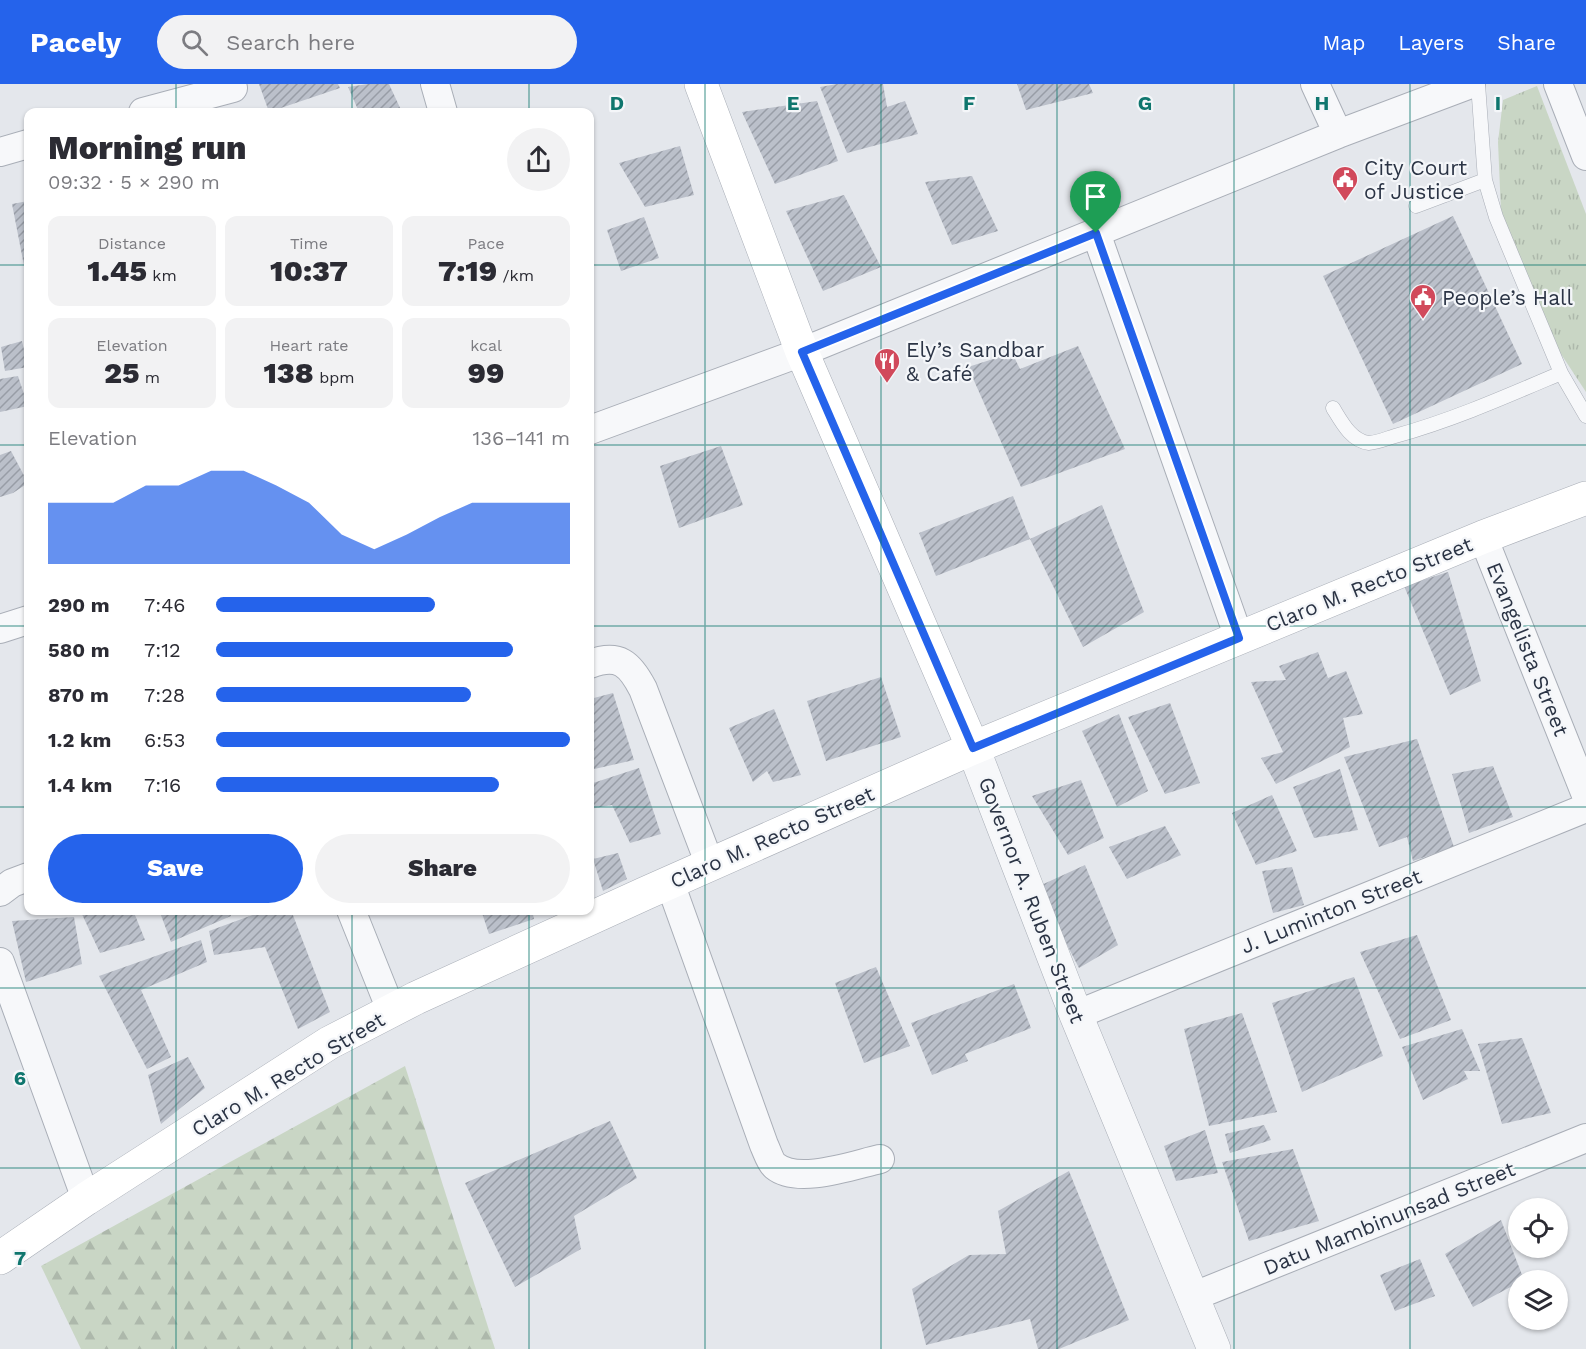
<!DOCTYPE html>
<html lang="en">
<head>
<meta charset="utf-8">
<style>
  body { margin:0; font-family:"Work Sans",sans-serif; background:#f2f2f3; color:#2b2b33; height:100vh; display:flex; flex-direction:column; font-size:22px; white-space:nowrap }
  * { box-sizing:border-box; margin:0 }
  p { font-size:20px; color:#7c7c81 }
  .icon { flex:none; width:33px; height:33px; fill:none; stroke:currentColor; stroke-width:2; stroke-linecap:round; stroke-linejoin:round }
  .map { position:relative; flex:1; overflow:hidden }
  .details { position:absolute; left:24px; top:24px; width:570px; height:807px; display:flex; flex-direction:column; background:#fff; border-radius:12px; box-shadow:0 2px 4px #0004 }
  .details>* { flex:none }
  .buttons { position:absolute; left:1508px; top:1114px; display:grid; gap:12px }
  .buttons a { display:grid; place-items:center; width:60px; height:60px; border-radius:50%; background:#fff; box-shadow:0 2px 4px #0004; font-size:30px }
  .pin { position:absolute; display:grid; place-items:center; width:51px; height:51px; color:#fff; margin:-62px -26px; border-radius:50% 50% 50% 0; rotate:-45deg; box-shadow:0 0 6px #0007 }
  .pin .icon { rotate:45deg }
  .round { display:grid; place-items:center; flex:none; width:63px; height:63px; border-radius:32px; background:#f2f2f3 }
  .overview { display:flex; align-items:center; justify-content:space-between; height:102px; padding:0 24px }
  h1 { font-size:33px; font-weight:800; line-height:45px }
  .metrics { display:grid; grid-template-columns:repeat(3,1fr); gap:9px; height:102px; padding:6px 24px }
  .metrics div { display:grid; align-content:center; border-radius:12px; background:#f2f2f3; text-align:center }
  .metrics b { font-size:30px; font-weight:800 }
  .metrics small { font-size:16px; font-weight:400 }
  .metrics p { font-size:16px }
  .chart { height:168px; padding:12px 24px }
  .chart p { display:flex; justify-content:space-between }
  .chart svg { width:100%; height:108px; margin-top:6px; fill:#2563eb; opacity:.7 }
  .action { display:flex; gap:12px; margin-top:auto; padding:12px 24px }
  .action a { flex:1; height:69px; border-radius:36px; background:#2563eb; color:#fff; font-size:24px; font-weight:800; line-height:69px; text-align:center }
  .action a+a { background:#f2f2f3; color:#2b2b33 }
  ul { padding:0 24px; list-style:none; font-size:20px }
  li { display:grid; grid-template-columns:96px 72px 1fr; align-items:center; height:45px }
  li i { height:15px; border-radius:8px; background:#2563eb }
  header { display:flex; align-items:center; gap:36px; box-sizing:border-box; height:84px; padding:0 30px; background:#2563eb; color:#fff }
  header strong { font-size:28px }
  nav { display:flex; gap:33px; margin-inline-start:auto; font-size:21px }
  .search { width:420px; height:54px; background:#f2f2f3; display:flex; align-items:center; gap:15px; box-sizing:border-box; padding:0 21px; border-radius:33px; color:#7c7c81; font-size:22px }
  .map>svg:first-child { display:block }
</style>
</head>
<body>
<header>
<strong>Pacely</strong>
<div class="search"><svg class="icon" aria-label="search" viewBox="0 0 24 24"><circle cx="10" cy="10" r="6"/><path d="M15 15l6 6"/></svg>Search here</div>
<nav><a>Map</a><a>Layers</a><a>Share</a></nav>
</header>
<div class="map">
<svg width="1586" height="1265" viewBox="0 0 1586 1265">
  <defs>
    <pattern id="forest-firs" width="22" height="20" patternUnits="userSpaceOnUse" patternTransform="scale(1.5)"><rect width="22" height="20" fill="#c9d6c5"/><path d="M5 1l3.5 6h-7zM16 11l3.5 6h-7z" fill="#adb8ab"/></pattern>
    <pattern id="park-tufts" width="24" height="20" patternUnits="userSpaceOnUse" patternTransform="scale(1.5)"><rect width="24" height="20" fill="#c9d6c5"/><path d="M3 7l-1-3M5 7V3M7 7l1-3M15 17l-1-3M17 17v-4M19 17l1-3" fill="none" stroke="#adb8ab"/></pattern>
    <pattern id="building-hatch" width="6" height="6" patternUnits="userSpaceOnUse" patternTransform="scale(1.5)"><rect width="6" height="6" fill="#bbc0ca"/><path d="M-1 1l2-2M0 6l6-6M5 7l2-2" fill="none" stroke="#989da6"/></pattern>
  </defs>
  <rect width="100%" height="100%" fill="#e4e7ec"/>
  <path fill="url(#forest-firs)" d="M 405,982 L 495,1265 L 81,1265 L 41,1182 Z"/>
  <path fill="url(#park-tufts)" d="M 1537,2 L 1586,130 L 1586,308 L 1559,267 L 1501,128 L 1498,58 L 1503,16 Z"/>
  <path fill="url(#building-hatch)" d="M 259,0 L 338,0 L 340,4 L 269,28 Z
    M 368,0 L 389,0 L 402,28 L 359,28 L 348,3 Z
    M 837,0 L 883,0 L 887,23 L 905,17 L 918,50 L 847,69 L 820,3 Z
    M 1017,0 L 1089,0 L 1093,9 L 1026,26 Z
    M 817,17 L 838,77 L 775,100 L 742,28 Z
    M 680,62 L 694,111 L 645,123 L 619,79 Z
    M 972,92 L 998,147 L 952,161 L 925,98 Z
    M 844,111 L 881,183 L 823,207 L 786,127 Z
    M 28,117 L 28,197 L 27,197 L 12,120 Z
    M 1453,132 L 1522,280 L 1393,340 L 1323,192 Z
    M 644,133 L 659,174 L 621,187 L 607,146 Z
    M 22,257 L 28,283 L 5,287 L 1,263 Z
    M 1078,262 L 1125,365 L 1021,403 L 968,283 L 1012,269 L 1020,285 Z
    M 18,292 L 28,322 L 0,328 L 0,295 Z
    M 721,362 L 743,421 L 679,444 L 660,382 Z
    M 11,367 L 28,399 L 13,409 L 0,413 L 0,371 Z
    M 1013,412 L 1030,455 L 936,492 L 919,449 Z
    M 1102,421 L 1144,528 L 1083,563 L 1030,455 Z
    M 1448,488 L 1481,597 L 1450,611 L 1404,502 Z
    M 1318,568 L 1328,594 L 1346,587 L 1363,630 L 1343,634 L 1350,663 L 1276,700 L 1261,674 L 1283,668 L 1251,598 L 1286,596 L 1279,582 Z
    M 881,593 L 901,653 L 826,677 L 807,617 Z
    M 613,609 L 634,676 L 590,686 L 590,615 Z
    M 1170,619 L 1200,699 L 1165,710 L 1128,633 Z
    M 774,625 L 801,691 L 773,698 L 767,687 L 753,698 L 729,644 Z
    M 1119,630 L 1148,707 L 1117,723 L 1082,647 Z
    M 1417,655 L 1454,763 L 1413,777 L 1407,753 L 1379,763 L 1344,673 Z
    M 1493,682 L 1513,733 L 1469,749 L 1452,690 Z
    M 639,684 L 661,750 L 630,759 L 612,721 L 590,725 L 590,700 Z
    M 1340,685 L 1358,746 L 1314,754 L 1293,703 Z
    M 1081,696 L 1104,754 L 1068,771 L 1032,712 Z
    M 1272,711 L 1297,767 L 1256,781 L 1232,729 Z
    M 1165,742 L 1181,771 L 1127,795 L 1109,763 Z
    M 618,769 L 627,795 L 603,807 L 593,775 Z
    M 1085,781 L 1118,861 L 1079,884 L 1037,803 Z
    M 1292,783 L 1304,821 L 1273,829 L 1262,787 Z
    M 80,826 L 133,826 L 145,856 L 100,869 Z
    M 159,826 L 229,826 L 231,832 L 171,858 Z
    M 266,826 L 291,826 L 330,928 L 298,945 L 265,863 L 214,871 L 209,847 Z
    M 481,826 L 532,826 L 534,835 L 489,850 Z
    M 74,833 L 82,880 L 26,898 L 12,837 Z
    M 1417,851 L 1451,936 L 1400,955 L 1360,868 Z
    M 201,856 L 207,878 L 141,906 L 171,973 L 147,985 L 99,892 Z
    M 876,883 L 910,962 L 864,979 L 835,899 Z
    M 1354,893 L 1383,972 L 1302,1008 L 1272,919 Z
    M 1014,900 L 1031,944 L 965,970 L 968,977 L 932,991 L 911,939 Z
    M 1242,929 L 1277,1028 L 1209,1042 L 1184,945 Z
    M 1462,945 L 1480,987 L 1464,987 L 1468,995 L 1423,1016 L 1402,963 Z
    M 1522,954 L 1551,1029 L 1502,1040 L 1478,960 Z
    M 188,973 L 205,1004 L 161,1040 L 148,991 Z
    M 610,1037 L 637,1094 L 574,1132 L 581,1165 L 515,1203 L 465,1099 Z
    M 1264,1041 L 1271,1056 L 1230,1069 L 1225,1050 Z
    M 1205,1046 L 1218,1089 L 1176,1097 L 1164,1062 Z
    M 1293,1065 L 1319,1137 L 1249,1157 L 1222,1078 Z
    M 1069,1087 L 1129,1236 L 1059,1265 L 1038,1265 L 1030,1235 L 926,1261 L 912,1205 L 969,1171 L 1006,1170 L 998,1127 Z
    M 1501,1136 L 1524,1196 L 1518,1197 L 1518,1199 L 1473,1223 L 1445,1170 Z
    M 1420,1175 L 1435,1212 L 1395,1227 L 1380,1191 Z"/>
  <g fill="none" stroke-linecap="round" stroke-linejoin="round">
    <g stroke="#a9aeb7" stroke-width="15">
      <path id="service" d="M 1478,0 L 1485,96 L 1496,133 L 1561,289 L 1586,332
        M 1416,122 L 1485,96
        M 1333,324 C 1341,337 1351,357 1369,359 C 1376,359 1388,354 1395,352 C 1453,336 1507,312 1561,289"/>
    </g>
    <g stroke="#a9aeb7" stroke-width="30">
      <path id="minor" d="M 435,0 L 443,28
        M 1315,0 L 1338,50
        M 1558,0 L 1586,72
        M 143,28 L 233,4
        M 0,68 L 28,60
        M 1096,149 L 1239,554
        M 590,346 L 802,268 L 1338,50 L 1471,0
        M 1483,453 L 1586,711
        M 0,545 L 28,536
        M 590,580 C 619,569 630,580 643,605 L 710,781
        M 670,799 L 764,1061 C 767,1067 770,1078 775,1082 C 798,1101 853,1081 880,1075
        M 0,808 L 12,799 L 28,793
        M 351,826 L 391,926
        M 0,878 L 86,1115
        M 1076,931 L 1586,724
        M 1192,1213 L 1586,1054"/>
    </g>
    <g stroke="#a9aeb7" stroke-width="34">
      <path id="tertiary" d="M 973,664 L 1076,931 L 1214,1265"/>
    </g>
    <g stroke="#a9aeb7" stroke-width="34">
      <path id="secondary" d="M 701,0 L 802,268 L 973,664
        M 0,1174 L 86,1115 L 329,959 L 416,914 L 646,809 L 973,664 L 1483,453 L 1586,414"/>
    </g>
    <use href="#service" stroke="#f7f8fa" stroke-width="14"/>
    <use href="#minor" stroke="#f7f8fa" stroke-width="28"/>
    <use href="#tertiary" stroke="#f7f8fa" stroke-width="33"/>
    <use href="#secondary" stroke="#fff" stroke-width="33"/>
  </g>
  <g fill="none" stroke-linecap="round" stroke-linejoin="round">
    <g stroke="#fff" stroke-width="12">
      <path id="route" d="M 1096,149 L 1239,554 L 973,664 L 802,268 Z"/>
    </g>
    <use href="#route" stroke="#2563eb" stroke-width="8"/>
  </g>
  <path fill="none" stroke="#0f766e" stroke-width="1.5" stroke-opacity="0.55" d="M 176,0 L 176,28M 352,0 L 352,28M 529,0 L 529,28M 705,0 L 705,1265M 881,0 L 881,1265M 1057,0 L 1057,1265M 1234,0 L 1234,1265M 1410,0 L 1410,1265M 0,181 L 28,181M 590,181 L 1586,181M 0,361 L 28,361M 590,361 L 1586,361M 0,542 L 28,542M 590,542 L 1586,542M 0,723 L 28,723M 590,723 L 1586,723M 176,826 L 176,1265M 352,826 L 352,1265M 529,826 L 529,1265M 0,904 L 1586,904M 0,1084 L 1586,1084"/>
  <defs>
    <g id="civic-pin" transform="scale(1.35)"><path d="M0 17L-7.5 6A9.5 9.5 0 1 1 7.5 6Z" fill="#d1495b" stroke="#f4f6f9"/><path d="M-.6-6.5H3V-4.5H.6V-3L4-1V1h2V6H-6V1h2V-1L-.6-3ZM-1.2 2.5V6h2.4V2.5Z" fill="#fff"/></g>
    <g id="restaurant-pin" transform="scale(1.35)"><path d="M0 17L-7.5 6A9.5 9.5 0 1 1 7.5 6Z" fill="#d1495b" stroke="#f4f6f9"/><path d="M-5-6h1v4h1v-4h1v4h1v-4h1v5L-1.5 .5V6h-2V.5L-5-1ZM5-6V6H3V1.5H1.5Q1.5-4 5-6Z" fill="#fff"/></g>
  </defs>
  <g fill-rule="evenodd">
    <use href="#civic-pin" x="1345" y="95"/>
    <use href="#civic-pin" x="1423" y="213"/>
    <use href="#restaurant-pin" x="887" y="277"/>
  </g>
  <g text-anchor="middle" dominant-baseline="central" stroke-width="4.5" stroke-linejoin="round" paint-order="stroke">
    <g font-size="21" fill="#2b3445" stroke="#f4f6f9" text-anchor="start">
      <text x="1364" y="83">City Court<tspan x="1364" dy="24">of Justice</tspan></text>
      <text x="1442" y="213">People’s Hall</text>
      <text x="906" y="265">Ely’s Sandbar<tspan x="906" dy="24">&amp; Café</tspan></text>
    </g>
    <g font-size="21" fill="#2b3445" stroke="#f4f6f9">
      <text transform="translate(1369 500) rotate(-22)">Claro M. Recto Street</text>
      <text transform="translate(1528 565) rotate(68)">Evangelista Street</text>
      <text transform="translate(772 753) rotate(-24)">Claro M. Recto Street</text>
      <text transform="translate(1032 816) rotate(69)">Governor A. Ruben Street</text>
      <text transform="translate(1331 827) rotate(-22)">J. Luminton Street</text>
      <text transform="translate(288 990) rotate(-31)">Claro M. Recto Street</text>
      <text transform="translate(1389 1134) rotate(-22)">Datu Mambinunsad Street</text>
    </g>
  </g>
  <g font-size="20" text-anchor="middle" font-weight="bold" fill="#0f766e" stroke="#f4f6f9" stroke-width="4.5" stroke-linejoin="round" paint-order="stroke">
    <text x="617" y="26">D</text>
    <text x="793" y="26">E</text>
    <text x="969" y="26">F</text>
    <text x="1145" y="26">G</text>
    <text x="1322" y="26">H</text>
    <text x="1498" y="26">I</text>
    <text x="20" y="1001">6</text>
    <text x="20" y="1181">7</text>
  </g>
</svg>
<div class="buttons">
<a><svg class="icon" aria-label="locate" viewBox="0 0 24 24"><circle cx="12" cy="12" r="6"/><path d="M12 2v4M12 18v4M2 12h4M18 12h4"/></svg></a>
<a><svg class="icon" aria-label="layers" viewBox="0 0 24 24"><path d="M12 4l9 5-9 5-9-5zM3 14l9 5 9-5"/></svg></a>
</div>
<div class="pin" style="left:1096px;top:149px;background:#1e9e55"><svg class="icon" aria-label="arrive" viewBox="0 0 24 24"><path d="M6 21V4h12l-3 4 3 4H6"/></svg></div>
<section class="details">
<div class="overview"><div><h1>Morning run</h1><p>09:32 · 5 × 290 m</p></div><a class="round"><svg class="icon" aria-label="share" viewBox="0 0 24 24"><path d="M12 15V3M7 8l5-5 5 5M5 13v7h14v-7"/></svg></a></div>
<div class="metrics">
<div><p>Distance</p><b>1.45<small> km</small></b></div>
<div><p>Time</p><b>10:37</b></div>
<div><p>Pace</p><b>7:19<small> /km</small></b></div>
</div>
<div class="metrics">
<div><p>Elevation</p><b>25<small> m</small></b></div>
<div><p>Heart rate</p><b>138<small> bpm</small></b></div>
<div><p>kcal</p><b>99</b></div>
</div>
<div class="chart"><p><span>Elevation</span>136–141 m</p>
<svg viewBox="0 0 160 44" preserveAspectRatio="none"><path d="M0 44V19L10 19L20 19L30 12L40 12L50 6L60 6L70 12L80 19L90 32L100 38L110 32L120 25L130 19L140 19L150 19L160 19V44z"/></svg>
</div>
<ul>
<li><b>290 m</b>7:46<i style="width:62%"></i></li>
<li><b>580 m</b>7:12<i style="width:84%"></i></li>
<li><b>870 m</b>7:28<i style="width:72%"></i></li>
<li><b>1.2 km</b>6:53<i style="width:100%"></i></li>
<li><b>1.4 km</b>7:16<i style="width:80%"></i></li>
</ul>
<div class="action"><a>Save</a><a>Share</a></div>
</section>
</div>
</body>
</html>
